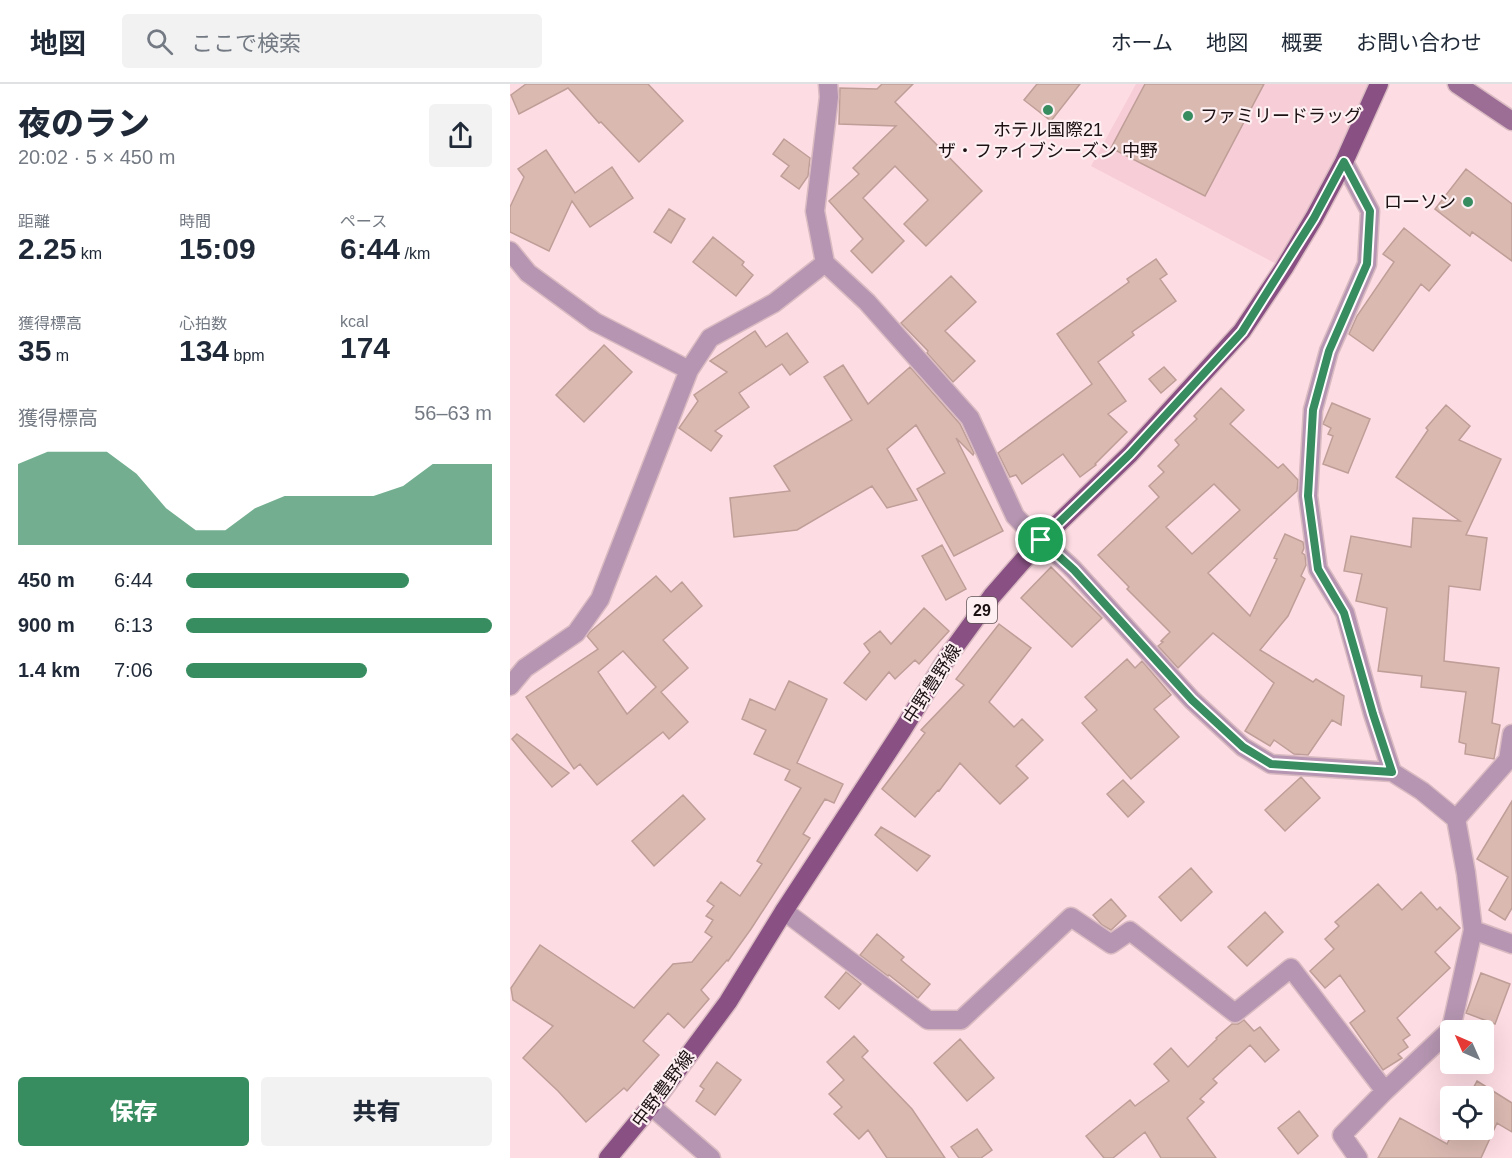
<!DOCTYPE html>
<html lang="ja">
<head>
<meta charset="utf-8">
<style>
  body { margin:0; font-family:Helvetica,"Noto Sans JP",sans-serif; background:#f2f2f3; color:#1f2937; height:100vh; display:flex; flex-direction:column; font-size:22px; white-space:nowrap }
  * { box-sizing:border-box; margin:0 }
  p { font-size:20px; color:#747a83 }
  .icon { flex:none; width:33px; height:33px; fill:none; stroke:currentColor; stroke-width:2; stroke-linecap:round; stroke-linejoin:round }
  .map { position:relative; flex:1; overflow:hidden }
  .side { display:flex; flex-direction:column; background:#fff; width:510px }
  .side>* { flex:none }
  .needle { width:39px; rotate:315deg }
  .buttons { position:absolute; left:930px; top:936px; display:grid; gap:12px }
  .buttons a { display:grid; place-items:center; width:54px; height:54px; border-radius:6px; background:#fff; box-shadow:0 6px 24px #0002; font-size:30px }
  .pin { position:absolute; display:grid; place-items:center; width:51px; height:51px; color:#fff; margin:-26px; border:3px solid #fff; border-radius:50%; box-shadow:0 2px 6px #0007 }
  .round { display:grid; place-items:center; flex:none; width:63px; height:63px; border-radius:6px; background:#f2f2f3 }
  .headline { display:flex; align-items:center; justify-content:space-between; height:102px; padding:0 18px }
  h1 { font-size:33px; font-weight:800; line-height:45px }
  .metrics { display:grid; grid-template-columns:repeat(3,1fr); gap:9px; height:102px; padding:6px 18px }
  .metrics div { display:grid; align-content:center }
  .metrics b { font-size:30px; font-weight:800 }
  .metrics small { font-size:16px; font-weight:400 }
  .metrics p { font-size:16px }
  .chart { height:168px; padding:12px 18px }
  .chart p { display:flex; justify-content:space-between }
  .chart svg { width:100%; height:108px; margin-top:6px; fill:#378d60; opacity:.7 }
  .button { display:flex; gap:12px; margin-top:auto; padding:12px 18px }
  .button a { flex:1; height:69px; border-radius:6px; background:#378d60; color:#fff; font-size:24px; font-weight:800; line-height:69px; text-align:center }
  .button a+a { background:#f2f2f3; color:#1f2937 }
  ul { padding:0 18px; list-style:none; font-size:20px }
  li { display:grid; grid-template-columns:96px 72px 1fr; align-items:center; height:45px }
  li i { height:15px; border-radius:8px; background:#378d60 }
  header { display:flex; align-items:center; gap:36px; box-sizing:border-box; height:84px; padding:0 30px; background:#fff; border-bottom:2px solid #e0e1e3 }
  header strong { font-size:28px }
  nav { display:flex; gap:33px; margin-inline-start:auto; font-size:21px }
  .search { width:420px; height:54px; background:#f2f2f3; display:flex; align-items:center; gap:15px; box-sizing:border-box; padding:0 21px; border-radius:6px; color:#747a83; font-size:22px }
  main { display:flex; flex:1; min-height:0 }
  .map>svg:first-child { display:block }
</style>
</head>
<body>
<header>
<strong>地図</strong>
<div class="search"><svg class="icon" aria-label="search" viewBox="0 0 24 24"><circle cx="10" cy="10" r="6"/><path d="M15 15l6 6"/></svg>ここで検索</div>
<nav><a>ホーム</a><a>地図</a><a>概要</a><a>お問い合わせ</a></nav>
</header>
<main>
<section class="side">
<div class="headline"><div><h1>夜のラン</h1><p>20:02 · 5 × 450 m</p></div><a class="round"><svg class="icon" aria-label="share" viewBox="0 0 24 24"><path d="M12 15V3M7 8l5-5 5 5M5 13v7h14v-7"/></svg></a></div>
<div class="metrics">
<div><p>距離</p><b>2.25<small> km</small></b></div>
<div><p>時間</p><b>15:09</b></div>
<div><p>ペース</p><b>6:44<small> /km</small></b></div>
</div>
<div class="metrics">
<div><p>獲得標高</p><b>35<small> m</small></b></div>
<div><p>心拍数</p><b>134<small> bpm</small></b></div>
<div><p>kcal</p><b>174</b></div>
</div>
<div class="chart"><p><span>獲得標高</span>56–63 m</p>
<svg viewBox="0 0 160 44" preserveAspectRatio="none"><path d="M0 44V11L10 6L20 6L30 6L40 15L50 29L60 38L70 38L80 29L90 24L100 24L110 24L120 24L130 20L140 11L150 11L160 11V44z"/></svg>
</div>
<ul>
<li><b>450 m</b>6:44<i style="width:73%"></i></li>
<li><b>900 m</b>6:13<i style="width:100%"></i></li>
<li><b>1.4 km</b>7:06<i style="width:59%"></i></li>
</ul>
<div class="button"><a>保存</a><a>共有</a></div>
</section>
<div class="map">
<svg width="1002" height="1074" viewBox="0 0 1002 1074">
  <rect width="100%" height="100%" fill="#fedce4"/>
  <path fill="#f7cdd7" d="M 626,0 L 869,0 L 774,184 L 581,82 Z"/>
  <path fill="#dab9b1" stroke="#be9e97" stroke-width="1.5" fill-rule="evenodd" d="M 16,0 L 138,0 L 173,37 L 129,78 L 91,38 L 89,39 L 58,4 L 9,30 L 1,11 Z
    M 372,0 L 403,0 L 385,18 L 472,107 L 416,162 L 394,140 L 418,116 L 385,82 L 353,114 L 394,157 L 362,189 L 341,167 L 353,155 L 319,117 L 349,90 L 343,84 L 386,42 L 329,40 L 330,4 L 367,5 Z
    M 527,0 L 570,0 L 541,37 L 514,16 Z
    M 635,0 L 754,0 L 695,112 L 601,64 Z
    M 274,55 L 300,74 L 298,92 L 289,105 L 271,92 L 279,82 L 263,70 Z
    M 36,66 L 65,109 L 102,83 L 123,114 L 80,143 L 62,117 L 39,167 L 0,148 L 0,123 L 14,93 L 8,85 Z
    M 956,85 L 1002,120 L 1002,177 L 962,148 L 960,152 L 925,125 Z
    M 159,125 L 175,135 L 161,159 L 144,148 Z
    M 894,144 L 940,181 L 919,207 L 911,200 L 863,267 L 839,250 L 847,232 L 884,178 L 873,170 Z
    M 203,153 L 234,178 L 232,181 L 243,191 L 226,212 L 183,178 Z
    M 646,175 L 657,190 L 650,195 L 666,217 L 622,248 L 624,251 L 588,278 L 616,317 L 598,330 L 617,348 L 585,380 L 586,381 L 570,393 L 553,370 L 512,400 L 506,391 L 500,393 L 488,369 L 582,300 L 547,250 L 619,198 L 617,195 Z
    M 441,192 L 466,218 L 435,247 L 465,277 L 443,298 L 417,269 L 418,267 L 391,239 Z
    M 245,247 L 256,263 L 277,249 L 298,278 L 280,291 L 272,280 L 229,309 L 239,323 L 205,347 L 212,352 L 201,367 L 169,344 L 188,317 L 184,311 L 217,288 L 200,277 Z
    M 94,261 L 122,288 L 74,338 L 46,311 Z
    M 333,281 L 358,320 L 400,283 L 450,340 L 464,369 L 463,371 L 446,354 L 493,447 L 444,472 L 407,405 L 435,389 L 406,341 L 377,365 L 407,416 L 377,424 L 362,402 L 287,446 L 224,453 L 220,414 L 280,407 L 264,382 L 342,336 L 314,293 Z
    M 654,283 L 666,296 L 651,309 L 639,295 Z
    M 711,304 L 734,326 L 720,340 L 768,384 L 773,380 L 788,396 L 787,407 L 698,489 L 740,532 L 767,475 L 764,474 L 775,450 L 793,458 L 794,464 L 792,469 L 795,471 L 796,481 L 791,492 L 795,495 L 778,532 L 750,566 L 803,598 L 806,595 L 834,612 L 831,641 L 822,636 L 798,671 L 784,670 L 764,656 L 760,662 L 735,647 L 764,599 L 703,549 L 668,584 L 648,562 L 653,558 L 651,557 L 660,548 L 617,505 L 619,503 L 588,471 L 649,413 L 639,402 L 654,388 L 648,382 L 669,361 L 665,356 L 687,335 L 684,332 ZM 704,400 L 730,426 L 682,470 L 656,443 Z
    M 822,319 L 860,335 L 838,389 L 813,380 L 823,352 L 818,350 L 821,344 L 813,340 Z
    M 936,321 L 960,342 L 949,356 L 991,375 L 956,451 L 977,454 L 970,506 L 939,502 L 934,577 L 989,584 L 982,639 L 990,641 L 984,675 L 955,670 L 956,660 L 949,658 L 956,608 L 911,603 L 912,592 L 868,587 L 877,524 L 846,517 L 852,490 L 834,487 L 841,452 L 901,463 L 903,434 L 950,437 L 886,393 L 918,346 L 916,344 Z
    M 432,461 L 456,505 L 436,516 L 412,472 Z
    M 541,483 L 592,534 L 562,563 L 511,514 Z
    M 146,492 L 161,508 L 172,498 L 192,522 L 153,556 L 178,584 L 151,608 L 178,638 L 159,655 L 153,648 L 87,701 L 70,680 L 64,685 L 16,613 L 88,565 L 77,552 L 80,548 ZM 113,567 L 146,603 L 117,630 L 88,588 Z
    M 414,524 L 439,547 L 409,580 L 405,576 L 385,595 L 379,588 L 356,616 L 334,599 L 360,568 L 354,560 L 370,547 L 381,560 Z
    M 489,540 L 521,564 L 479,618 L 504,643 L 512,635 L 533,656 L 506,682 L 518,694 L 490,720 L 450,679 L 429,707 L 428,706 L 405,733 L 372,705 L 415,649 L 411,646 L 454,601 L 446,595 Z
    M 617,575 L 625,584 L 632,577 L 661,611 L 644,625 L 669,653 L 621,695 L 572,639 L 587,626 L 575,613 Z
    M 279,597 L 317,615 L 287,679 L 333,700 L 324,719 L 315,715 L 293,750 L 300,754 L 241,845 L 218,877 L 217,876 L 191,906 L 199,915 L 174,944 L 158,929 L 133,957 L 149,971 L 117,1007 L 114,1004 L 76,1038 L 48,1007 L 13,974 L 43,942 L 3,916 L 1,904 L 30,861 L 124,924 L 163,880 L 182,878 L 202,853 L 195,848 L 203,836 L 196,832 L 204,822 L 197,817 L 211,798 L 230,812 L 252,780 L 247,777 L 291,704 L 275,696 L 280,686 L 244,670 L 256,646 L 232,635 L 240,615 L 265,626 Z
    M 7,650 L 59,689 L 42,703 L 2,655 Z
    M 791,693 L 810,714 L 775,747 L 755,726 Z
    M 613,696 L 634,718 L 618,733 L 597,710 Z
    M 173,711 L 195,735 L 144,782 L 122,757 Z
    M 1002,717 L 1002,824 L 995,836 L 979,826 L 998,793 L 967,775 Z
    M 371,743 L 420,772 L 407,787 L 365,751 Z
    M 681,784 L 702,808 L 671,837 L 649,813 Z
    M 868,800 L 892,826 L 911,808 L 927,826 L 930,823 L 950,844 L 925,868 L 940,884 L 887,934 L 900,951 L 893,956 L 898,963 L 888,970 L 892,974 L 873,986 L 840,939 L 855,927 L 830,891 L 815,904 L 800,887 L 824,865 L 815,855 L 829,842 L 825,838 Z
    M 601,815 L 616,832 L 601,846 L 592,841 L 583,831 Z
    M 755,828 L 773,848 L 737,882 L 718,863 Z
    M 367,850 L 394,873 L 391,876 L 420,900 L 408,914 L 379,891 L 378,892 L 350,871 Z
    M 336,888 L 351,900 L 329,925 L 315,913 Z
    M 971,889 L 1000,900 L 985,940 L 956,929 Z
    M 734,936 L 744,947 L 750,943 L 769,966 L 755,978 L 740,961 L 703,995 L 707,999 L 690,1015 L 694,1018 L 677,1034 L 706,1074 L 651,1074 L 635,1048 L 603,1074 L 594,1074 L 576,1052 L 620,1016 L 625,1022 L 659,997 L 644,980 L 661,964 L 678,983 L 707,955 L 706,954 L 722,940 L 728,940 Z
    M 344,952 L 358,967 L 352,973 L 402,1025 L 435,1074 L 377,1074 L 358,1046 L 349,1055 L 324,1030 L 332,1023 L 319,1010 L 334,996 L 317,978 Z
    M 450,955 L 484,994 L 457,1017 L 424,979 Z
    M 207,978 L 231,996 L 205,1031 L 186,1017 L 194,1005 L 190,1002 Z
    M 967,997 L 1002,1019 L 1002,1048 L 987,1039 L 971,1074 L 868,1074 L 890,1034 L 937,1060 L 944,1046 L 974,1046 L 974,1012 L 959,1012 Z
    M 789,1027 L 808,1052 L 788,1070 L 768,1044 Z
    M 467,1045 L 482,1066 L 471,1074 L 449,1074 L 441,1063 Z"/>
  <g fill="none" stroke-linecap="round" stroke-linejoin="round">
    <g stroke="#dabbc2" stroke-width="21">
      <path id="street" d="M 318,0 L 319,13 L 305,127 L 315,179 L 357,218 L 460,334 L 505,432 C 523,452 545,467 564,486 L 682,616 L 733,663 L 761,680 L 882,688 L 912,707 L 946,735 L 956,789 L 963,846 L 1002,860
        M 834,78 L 860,127 L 857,180 L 819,267 L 803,326 L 798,412 L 808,485 L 835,529 L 863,630 L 882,688
        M 0,167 L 18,189 L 85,238 L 179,286
        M 0,602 L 15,584 L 66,549 L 90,515 L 179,286 L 200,254 L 264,219 L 315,179
        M 946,735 L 998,676 L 1002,650
        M 274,827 L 418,936 L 451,936 L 561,833 L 601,860 L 620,847 L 725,929 L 781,884 L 875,1007
        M 141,1022 L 201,1074
        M 848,1074 L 832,1051 L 875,1007 L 941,945 L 963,846"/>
    </g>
    <g stroke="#dabbc2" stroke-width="21">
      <path id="secondary" d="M 947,0 L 1002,37"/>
    </g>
    <g stroke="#dabbc2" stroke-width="21">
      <path id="primary" d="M 98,1074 L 141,1022 L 218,918 L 274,827 L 393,645 L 439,571 L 482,512 L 531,456 L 620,370 L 732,247 L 774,184 L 804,134 L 834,78 L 869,0"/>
    </g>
    <use href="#street" stroke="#b595b1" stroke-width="18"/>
    <use href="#secondary" stroke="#9c6e96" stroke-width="18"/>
    <use href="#primary" stroke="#895183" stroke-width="18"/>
  </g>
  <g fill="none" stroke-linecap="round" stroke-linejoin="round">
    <g stroke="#fff" stroke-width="12">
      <path id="route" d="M 834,78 L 860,127 L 857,180 L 819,267 L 803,326 L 798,412 L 808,485 L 834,529 L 863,630 L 882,688 L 761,680 L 733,663 L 682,616 L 564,486 L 531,456 L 620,370 L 732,248 L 804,134 Z"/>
    </g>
    <use href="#route" stroke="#378d60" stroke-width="8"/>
  </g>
  <g fill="#378d60" stroke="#fdeff2" stroke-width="2">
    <circle cx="538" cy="26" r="6"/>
    <circle cx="678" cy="32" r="6"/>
    <circle cx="958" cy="118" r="6"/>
  </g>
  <g text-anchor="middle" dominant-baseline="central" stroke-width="4.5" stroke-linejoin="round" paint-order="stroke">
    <rect fill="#fdeff2" stroke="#5f5355" stroke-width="1.5" x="457" y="513" width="30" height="26" rx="4.5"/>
    <g font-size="16" font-weight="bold" fill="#1b1012">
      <text x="472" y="526">29</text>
    </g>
    <g font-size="18" fill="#1b1012" stroke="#fdeff2" text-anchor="start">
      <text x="690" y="32">ファミリードラッグ</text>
      <text x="538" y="46" text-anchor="middle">ホテル国際21<tspan x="538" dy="21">ザ・ファイブシーズン 中野</tspan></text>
      <text x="946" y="118" text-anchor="end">ローソン</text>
    </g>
    <g font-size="18" fill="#1b1012" stroke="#fdeff2">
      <text transform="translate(422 600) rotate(-57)">中野豊野線</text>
      <text transform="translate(153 1005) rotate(-53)">中野豊野線</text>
    </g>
  </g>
</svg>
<div class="buttons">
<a><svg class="needle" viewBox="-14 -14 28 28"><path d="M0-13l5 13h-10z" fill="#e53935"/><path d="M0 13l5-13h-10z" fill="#747a83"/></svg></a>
<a><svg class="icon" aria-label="locate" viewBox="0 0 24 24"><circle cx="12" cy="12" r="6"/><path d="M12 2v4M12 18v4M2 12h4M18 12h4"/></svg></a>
</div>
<div class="pin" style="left:531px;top:456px;background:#1e9e55"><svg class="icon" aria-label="arrive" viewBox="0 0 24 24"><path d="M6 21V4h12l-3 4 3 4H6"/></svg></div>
</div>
</main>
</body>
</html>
